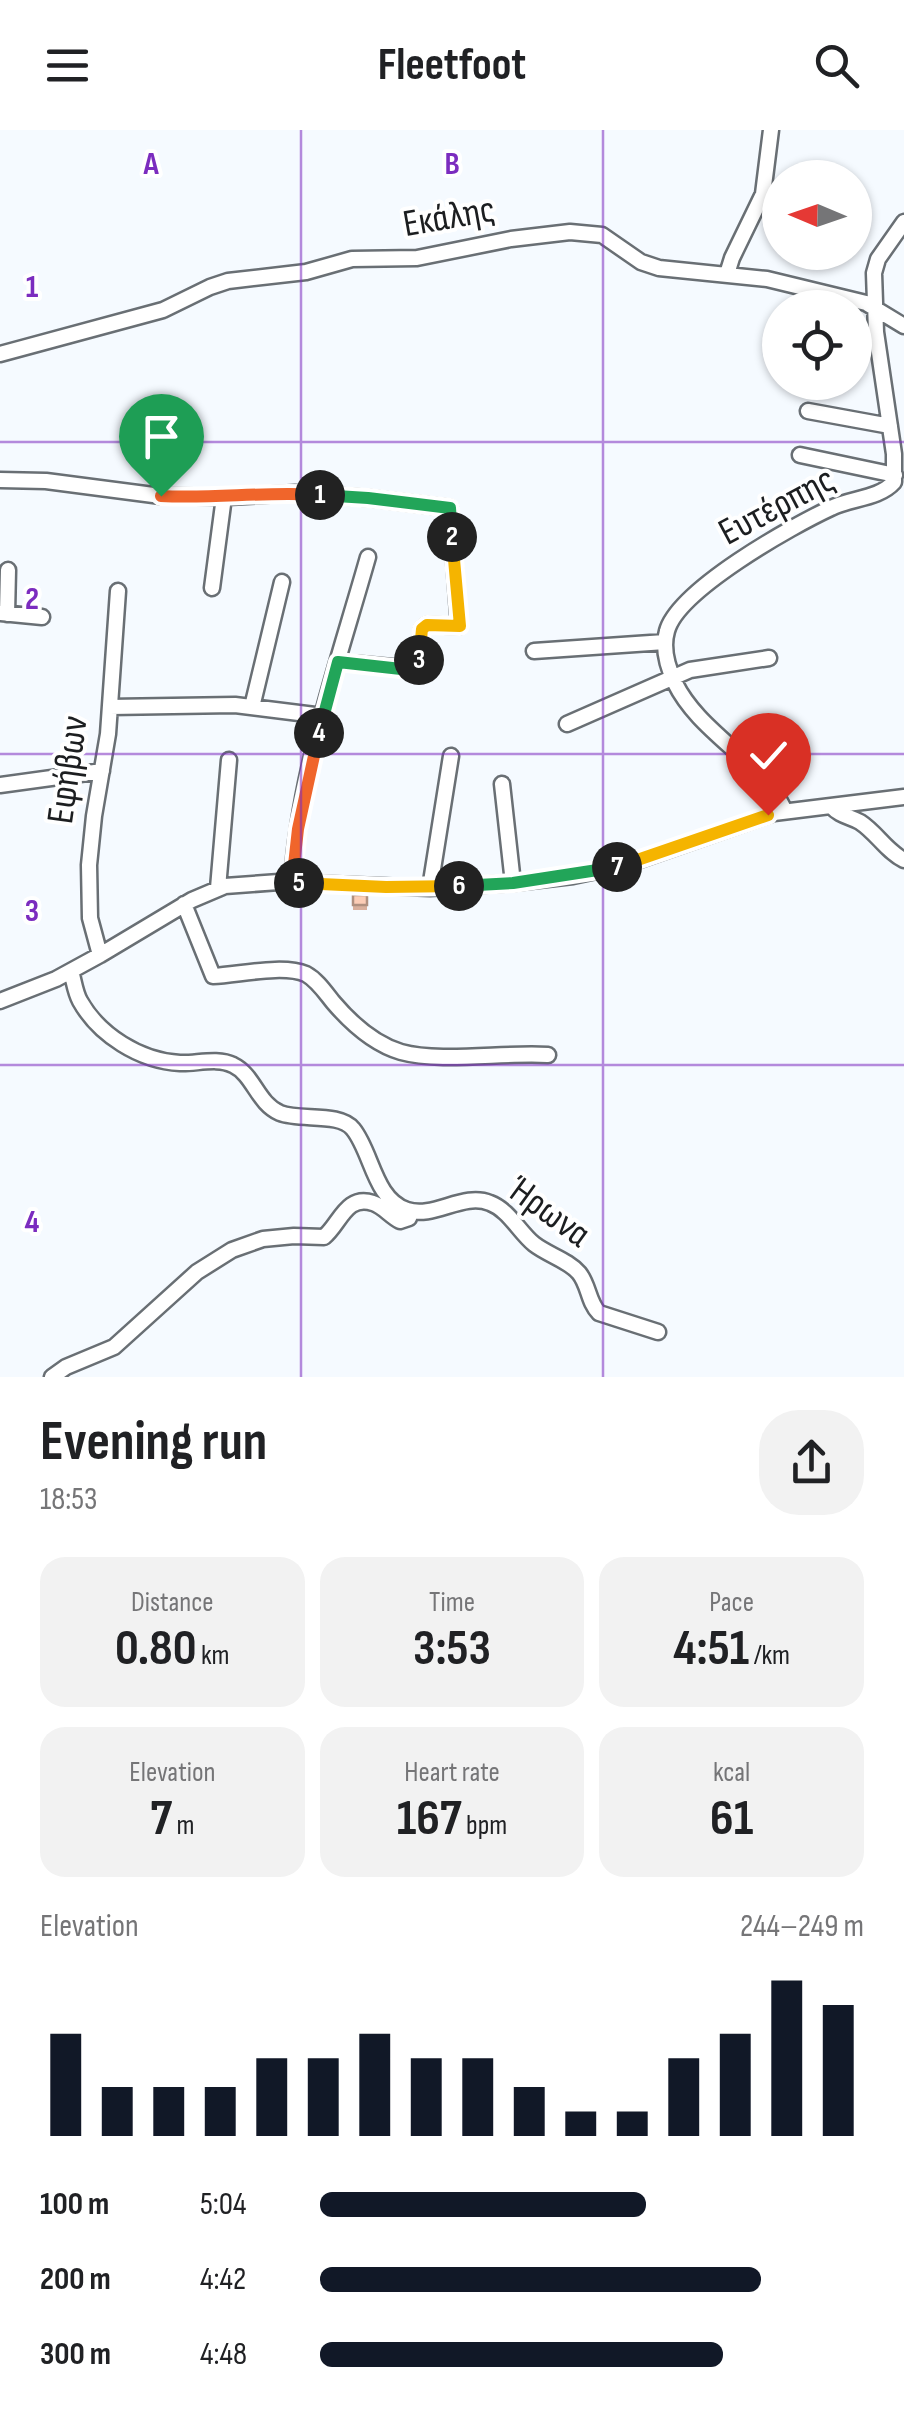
<!DOCTYPE html>
<html lang="en">
<head>
<meta charset="utf-8">
<style>
  body { margin:0; font-family:"Sofia Sans Condensed",sans-serif; background:#f2f2f2; color:#202124; height:100vh; display:flex; flex-direction:column; font-size:38px; white-space:nowrap }
  * { box-sizing:border-box; margin:0 }
  p { font-size:32px; color:#757577 }
  .icon { flex:none; width:55px; height:55px; fill:none; stroke:currentColor; stroke-width:2; stroke-linecap:round; stroke-linejoin:round }
  .map { position:relative; height:1247px; overflow:hidden }
  .side { display:flex; flex-direction:column; background:#fff; flex:1 }
  .side>* { flex:none }
  .needle { width:65px; rotate:272deg }
  .buttons { position:absolute; left:762px; top:30px; display:grid; gap:20px }
  .buttons a { display:grid; place-items:center; width:110px; height:110px; border-radius:50%; background:#fff; box-shadow:0 2px 8px #0004; font-size:50px }
  .pin { position:absolute; display:grid; place-items:center; width:85px; height:85px; color:#fff; margin:-102px -42px; border-radius:50% 50% 50% 0; rotate:-45deg; box-shadow:0 0 10px #0007 }
  .pin .icon { rotate:45deg }
  .km { position:absolute; width:50px; height:50px; margin:-25px; border-radius:50%; background:#222; color:#fff; font-size:28px; line-height:50px; text-align:center }
  .round { display:grid; place-items:center; flex:none; width:105px; height:105px; border-radius:40px; background:#f2f2f2 }
  .head { display:flex; align-items:center; justify-content:space-between; height:170px; padding:0 40px }
  h1 { font-size:55px; font-weight:700; line-height:75px }
  .metrics { display:grid; grid-template-columns:repeat(3,1fr); gap:15px; height:170px; padding:10px 40px }
  .metrics div { display:grid; align-content:center; border-radius:25px; background:#f2f2f2; text-align:center }
  .metrics b { font-size:50px; font-weight:700 }
  .metrics small { font-size:28px; font-weight:400 }
  .metrics p { font-size:28px }
  .chart { height:280px; padding:20px 40px }
  .chart p { display:flex; justify-content:space-between }
  .chart svg { width:100%; height:180px; margin-top:10px; stroke:#111827; stroke-width:6 }
  ul { padding:0 40px; list-style:none; font-size:32px }
  li { display:grid; grid-template-columns:160px 120px 1fr; align-items:center; height:75px }
  li i { height:25px; border-radius:12px; background:#111827 }
  header { display:flex; justify-content:space-between; align-items:center; height:130px; padding:0 40px; background:#fff; font-size:45px; font-weight:700 }
  .map>svg:first-child { display:block }
</style>
</head>
<body>
<header><svg class="icon" aria-label="menu" viewBox="0 0 24 24"><path d="M4 6h16M4 12h16M4 18h16"/></svg>Fleetfoot<svg class="icon" aria-label="search" viewBox="0 0 24 24"><circle cx="10" cy="10" r="6"/><path d="M15 15l6 6"/></svg></header>
<div class="map">
<svg width="904" height="1247" viewBox="0 0 904 1247">
  <rect width="100%" height="100%" fill="#f5faff"/>
  <g fill="none" stroke-linecap="round" stroke-linejoin="round">
    <g stroke="#696f74" stroke-width="19">
      <path id="minor" d="M 727,144 L 732,128 L 763,64 L 771,0
        M 0,224 L 163,180 L 210,157 L 228,151 L 306,142 L 352,129 L 417,128 L 511,109 L 570,102 L 602,105 L 641,132 L 659,138 L 767,149 L 866,173 L 904,196
        M 808,281 L 890,296
        M 800,325 L 895,345
        M 0,350 L 46,351 L 161,366 L 229,367 L 295,363 L 368,368 L 450,378 L 459,496 L 427,495 L 422,499 L 419,531 L 413,539 L 339,532
        M 212,458 L 224,367
        M 1,483 L 42,487
        M 7,484 L 8,440
        M 534,521 L 665,512
        M 110,577 L 235,575 L 323,586
        M 252,577 L 282,452
        M 567,594 L 690,540 L 769,528
        M 502,654 L 513,753
        M 0,655 L 102,641
        M 831,676 C 840,686 849,686 860,692 C 877,703 886,721 904,730
        M 785,681 C 761,629 700,604 675,553 C 668,538 662,518 667,501 C 678,460 792,396 831,378 C 850,368 879,369 894,352 L 894,324 L 876,202 L 874,143 L 878,129 L 904,92
        M 292,753 C 299,642 338,533 368,427
        M 218,758 L 229,630
        M 430,758 L 451,626
        M 184,774 L 213,846 C 239,845 282,834 306,844 C 317,850 325,862 333,872 C 350,892 374,914 401,922 C 441,933 504,922 548,925
        M 100,825 L 90,788 L 89,735 L 94,686 L 108,604 L 118,461
        M 71,841 C 74,851 75,862 80,871 C 99,905 140,931 180,933 C 195,934 218,927 233,935 C 254,945 257,973 280,983 C 300,991 340,982 353,999 C 372,1022 374,1069 407,1080 C 434,1089 463,1062 490,1073 C 509,1080 519,1102 534,1114 C 548,1125 568,1130 579,1143 C 589,1155 588,1172 599,1183 L 658,1202
        M 0,871 L 56,849 L 100,825 L 192,770 L 225,756 L 279,752 L 430,758 L 513,753 L 573,746 L 625,735 L 774,683 L 904,667
        M 52,1247 L 66,1237 L 114,1217 L 197,1142 L 232,1120 L 263,1109 L 294,1106 L 324,1107 C 340,1094 346,1064 373,1073 C 383,1076 390,1086 400,1091 L 409,1088 L 411,1081"/>
    </g>
    <use href="#minor" stroke="#fff" stroke-width="14"/>
  </g>
  <path fill="#d9b09d" d="M 353,765 L 367,765 L 367,780 L 353,780 Z"/>
  <path fill="#fccdb6" stroke="#b0907f" stroke-width="2.5" d="M 353,765 L 367,765 L 367,775 L 353,775 Z"/>
  <g fill="none" stroke-linecap="round" stroke-linejoin="round">
    <g stroke="#fff" stroke-width="20">
      <path id="split-1" d="M 161,366 C 214,369 267,361 320,365"/>
    </g>
    <g stroke="#fff" stroke-width="20">
      <path id="split-2" d="M 320,365 L 368,368 L 450,378 L 452,407"/>
    </g>
    <g stroke="#fff" stroke-width="20">
      <path id="split-3" d="M 419,530 L 422,499 L 427,495 L 460,496 L 452,407"/>
    </g>
    <g stroke="#fff" stroke-width="20">
      <path id="split-4" d="M 319,603 L 338,532 L 410,540 L 413,539 L 419,530"/>
    </g>
    <g stroke="#fff" stroke-width="20">
      <path id="split-5" d="M 299,753 L 292,753 L 298,699 L 319,603"/>
    </g>
    <g stroke="#fff" stroke-width="20">
      <path id="split-6" d="M 299,753 L 386,757 L 459,756"/>
    </g>
    <g stroke="#fff" stroke-width="20">
      <path id="split-7" d="M 459,756 L 513,753 L 617,737"/>
    </g>
    <g stroke="#fff" stroke-width="20">
      <path id="split-8" d="M 617,737 L 768,685"/>
    </g>
    <use href="#split-1" stroke="#f0652b" stroke-width="12"/>
    <use href="#split-2" stroke="#22a559" stroke-width="12"/>
    <use href="#split-3" stroke="#f5b400" stroke-width="12"/>
    <use href="#split-4" stroke="#22a559" stroke-width="12"/>
    <use href="#split-5" stroke="#f0652b" stroke-width="12"/>
    <use href="#split-6" stroke="#f5b400" stroke-width="12"/>
    <use href="#split-7" stroke="#22a559" stroke-width="12"/>
    <use href="#split-8" stroke="#f5b400" stroke-width="12"/>
  </g>
  <path fill="none" stroke="#7b2cbf" stroke-width="2.5" stroke-opacity="0.55" d="M 301,0 L 301,1247M 603,0 L 603,1247M 0,312 L 904,312M 0,624 L 904,624M 0,935 L 904,935"/>
  <g text-anchor="middle" dominant-baseline="central" stroke-width="8" stroke-linejoin="round" paint-order="stroke">
    <g font-size="38" fill="#1c1e20" stroke="#fff">
      <text transform="translate(449 87) rotate(-10)">Εκάλης</text>
      <text transform="translate(777 376) rotate(-28)">Ευτέρπης</text>
      <text transform="translate(68 640) rotate(-82)">Εφήβων</text>
      <text transform="translate(549 1082) rotate(36)">Ήρωνα</text>
    </g>
  </g>
  <g font-size="32" text-anchor="middle" font-weight="bold" fill="#7b2cbf" stroke="#fff" stroke-width="8" stroke-linejoin="round" paint-order="stroke">
    <text x="151" y="44">A</text>
    <text x="452" y="44">B</text>
    <text x="32" y="167">1</text>
    <text x="32" y="479">2</text>
    <text x="32" y="791">3</text>
    <text x="32" y="1102">4</text>
  </g>
</svg>
<div class="buttons">
<a><svg class="needle" viewBox="-14 -14 28 28"><path d="M0-13l5 13h-10z" fill="#e53935"/><path d="M0 13l5-13h-10z" fill="#757577"/></svg></a>
<a><svg class="icon" aria-label="locate" viewBox="0 0 24 24"><circle cx="12" cy="12" r="6"/><path d="M12 2v4M12 18v4M2 12h4M18 12h4"/></svg></a>
</div>
<div class="pin" style="left:161px;top:366px;background:#1e9e55"><svg class="icon" aria-label="arrive" viewBox="0 0 24 24"><path d="M6 21V4h12l-3 4 3 4H6"/></svg></div>
<div class="pin" style="left:768px;top:685px;background:#d93025"><svg class="icon" aria-label="check" viewBox="0 0 24 24"><path d="M5 12l5 5 9-10"/></svg></div>
<b class="km" style="left:320px;top:365px">1</b>
<b class="km" style="left:452px;top:407px">2</b>
<b class="km" style="left:419px;top:530px">3</b>
<b class="km" style="left:319px;top:603px">4</b>
<b class="km" style="left:299px;top:753px">5</b>
<b class="km" style="left:459px;top:756px">6</b>
<b class="km" style="left:617px;top:737px">7</b>
</div>
<section class="side">
<div class="head"><div><h1>Evening run</h1><p>18:53</p></div><a class="round"><svg class="icon" aria-label="share" viewBox="0 0 24 24"><path d="M12 15V3M7 8l5-5 5 5M5 13v7h14v-7"/></svg></a></div>
<div class="metrics">
<div><p>Distance</p><b>0.80<small> km</small></b></div>
<div><p>Time</p><b>3:53</b></div>
<div><p>Pace</p><b>4:51<small> /km</small></b></div>
</div>
<div class="metrics">
<div><p>Elevation</p><b>7<small> m</small></b></div>
<div><p>Heart rate</p><b>167<small> bpm</small></b></div>
<div><p>kcal</p><b>61</b></div>
</div>
<div class="chart"><p><span>Elevation</span>244–249 m</p>
<svg viewBox="0 0 160 44" preserveAspectRatio="none"><path d="M5 44V19M15 44V32M25 44V32M35 44V32M45 44V25M55 44V25M65 44V19M75 44V25M85 44V25M95 44V32M105 44V38M115 44V38M125 44V25M135 44V19M145 44V6M155 44V12"/></svg>
</div>
<ul>
<li><b>100 m</b>5:04<i style="width:60%"></i></li>
<li><b>200 m</b>4:42<i style="width:81%"></i></li>
<li><b>300 m</b>4:48<i style="width:74%"></i></li>
</ul>
</section>
</body>
</html>
